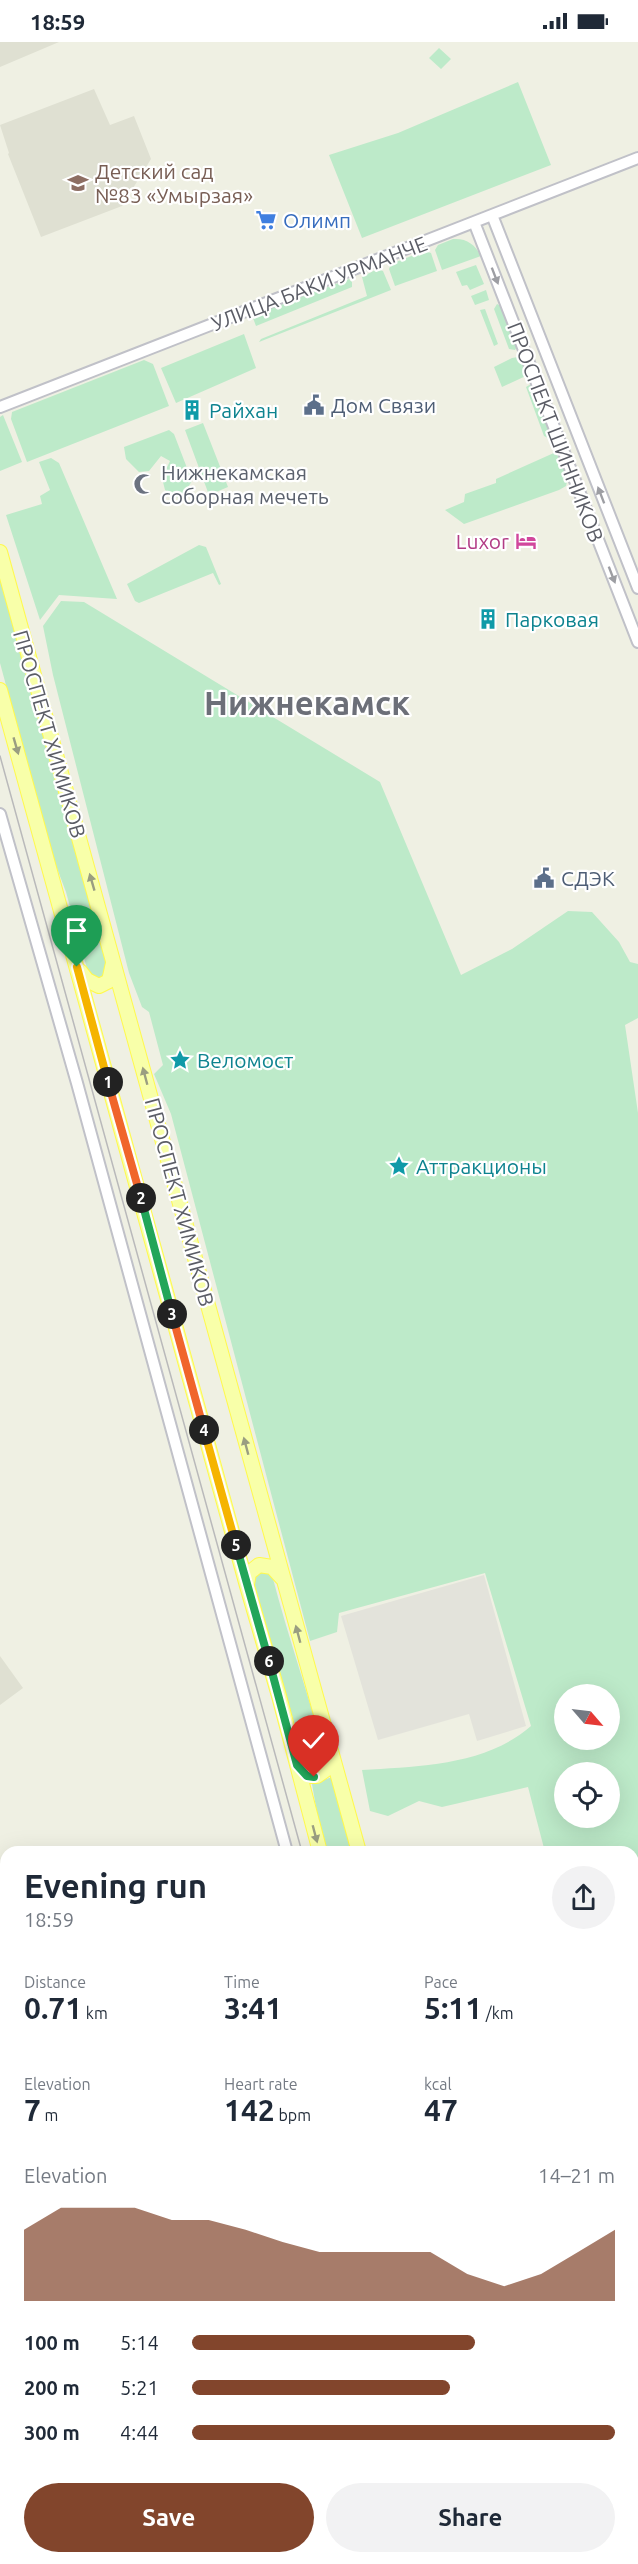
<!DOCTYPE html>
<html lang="en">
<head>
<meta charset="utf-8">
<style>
  body { margin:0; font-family:Ubuntu,sans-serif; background:#f2f2f3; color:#1f2937; height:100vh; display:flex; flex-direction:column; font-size:22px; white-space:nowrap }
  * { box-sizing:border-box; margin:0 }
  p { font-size:20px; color:#747a83 }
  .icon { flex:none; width:33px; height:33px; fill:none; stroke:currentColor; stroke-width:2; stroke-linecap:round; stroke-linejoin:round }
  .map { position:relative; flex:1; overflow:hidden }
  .drawer { position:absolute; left:0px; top:1804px; width:639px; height:718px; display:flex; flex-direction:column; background:#fff; border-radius:18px 18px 0 0; box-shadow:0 6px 24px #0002 }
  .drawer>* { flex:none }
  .needle { width:39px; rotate:118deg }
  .tools { position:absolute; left:554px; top:1642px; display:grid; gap:12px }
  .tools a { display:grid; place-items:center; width:66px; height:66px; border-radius:50%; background:#fff; box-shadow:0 6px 24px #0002; font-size:30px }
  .pin { position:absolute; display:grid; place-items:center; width:51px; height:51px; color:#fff; margin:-62px -26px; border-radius:50% 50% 50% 0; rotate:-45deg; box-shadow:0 0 6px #0007 }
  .pin .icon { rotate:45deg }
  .km { position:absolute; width:30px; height:30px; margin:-15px; border-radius:50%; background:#222; color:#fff; font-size:16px; line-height:30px; text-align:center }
  .round { display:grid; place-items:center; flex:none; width:63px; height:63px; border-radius:32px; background:#f2f2f3 }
  .summary { display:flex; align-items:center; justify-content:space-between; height:102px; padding:0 24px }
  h1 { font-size:33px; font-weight:700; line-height:45px }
  .metrics { display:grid; grid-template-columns:repeat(3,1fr); gap:9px; height:102px; padding:6px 24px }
  .metrics div { display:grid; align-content:center }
  .metrics b { font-size:30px; font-weight:700 }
  .metrics small { font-size:16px; font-weight:400 }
  .metrics p { font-size:16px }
  .chart { height:168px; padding:12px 24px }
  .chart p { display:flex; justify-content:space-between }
  .chart svg { width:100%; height:108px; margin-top:6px; fill:#82452c; opacity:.7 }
  .primary-button { display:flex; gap:12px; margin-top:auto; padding:12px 24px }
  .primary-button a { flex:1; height:69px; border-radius:36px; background:#82452c; color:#fff; font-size:24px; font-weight:700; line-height:69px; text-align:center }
  .primary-button a+a { background:#f2f2f3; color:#1f2937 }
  ul { padding:0 24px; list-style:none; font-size:20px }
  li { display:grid; grid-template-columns:96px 72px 1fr; align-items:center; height:45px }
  li i { height:15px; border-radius:8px; background:#82452c }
  .status { display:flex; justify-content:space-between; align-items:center; height:42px; padding:0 30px; background:#fff; direction:ltr }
  .status svg { height:16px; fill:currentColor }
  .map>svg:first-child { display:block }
</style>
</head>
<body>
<div class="status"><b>18:59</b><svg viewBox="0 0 49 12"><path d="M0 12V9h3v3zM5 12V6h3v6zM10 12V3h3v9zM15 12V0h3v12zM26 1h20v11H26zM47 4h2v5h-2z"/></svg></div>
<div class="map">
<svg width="638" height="2522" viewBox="0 0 638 2522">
  <rect width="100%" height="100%" fill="#eff0e3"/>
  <path fill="#e3e3db" d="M 484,1533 L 526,1684 L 477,1699 L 469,1672 L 378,1698 L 341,1574 Z"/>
  <path fill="#dfe0d2" d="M 0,0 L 59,0 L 0,25 Z
    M 94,47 L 110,83 L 134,74 L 151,117 L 122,164 L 41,195 L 8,112 L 9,111 L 0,83 Z
    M 0,1614 L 23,1646 L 0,1663 Z
    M 169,2517 L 300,2517 L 304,2522 L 162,2522 Z
    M 344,2517 L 482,2517 L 476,2522 L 348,2522 Z"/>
  <path fill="#bdeac9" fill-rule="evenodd" d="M 439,6 L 451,17 L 441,27 L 429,16 Z
    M 518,40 L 551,123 L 362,196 L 329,113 L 398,91 Z
    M 453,197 C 466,196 475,202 481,214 L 442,228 L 435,208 L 438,203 Z
    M 424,209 L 431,211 L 437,229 L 395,244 L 389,227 L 391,222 Z
    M 476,223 L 484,242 L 470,248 L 467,243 L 462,244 L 456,230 Z
    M 377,227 L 383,229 L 391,248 L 259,300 L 261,297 L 367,254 L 362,235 Z
    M 349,237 L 352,240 L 352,245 L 256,284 L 253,276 L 254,273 Z
    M 486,248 L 489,258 L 475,263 L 471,254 Z
    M 497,262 L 501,264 L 517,305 L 515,308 L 509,307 L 494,267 Z
    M 485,267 L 498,302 L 494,304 L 480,268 Z
    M 244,292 L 256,326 L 176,361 L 161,326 Z
    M 518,315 L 522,318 L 528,333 L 502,345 L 494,325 L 512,316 Z
    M 144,318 L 153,322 L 169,364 L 27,420 L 11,377 L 12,370 Z
    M 531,342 L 553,392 L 548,396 L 544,394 L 526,345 Z
    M 3,373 L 22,420 L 0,429 L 0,375 Z
    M 203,381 L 228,445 L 209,453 L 185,388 Z
    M 169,388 L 174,392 L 192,439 L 180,457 L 165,448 L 162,436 L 170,419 L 161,414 L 149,429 L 139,430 L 126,417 L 124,405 Z
    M 556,410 L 568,435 L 566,444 L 559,448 L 464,482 L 445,468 L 464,460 L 465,452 L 496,441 L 496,437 Z
    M 51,416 L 59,421 L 117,557 L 59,553 L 40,578 L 6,473 L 42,462 L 40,454 L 50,448 L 39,420 Z
    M 199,503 L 206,505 L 221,542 L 219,543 L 213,531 L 139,561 L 135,559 L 127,542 Z
    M 0,535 L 108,926 L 102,938 L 89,934 L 66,850 L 52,813 L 0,621 Z
    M 61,559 L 84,560 L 380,740 L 461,933 L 512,907 L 568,869 L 592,870 L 619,900 L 630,920 L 638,922 L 638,976 L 625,983 L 638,1071 L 638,1967 L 633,1969 L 633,1810 L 545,1810 L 528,1745 L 442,1765 L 419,1759 L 388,1774 L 370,1769 L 362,1728 C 419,1724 485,1724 531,1684 L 485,1531 L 339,1571 L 337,1590 L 310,1599 L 171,1072 L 154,1032 L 163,1023 L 149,970 L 142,965 L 129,931 L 53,633 L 43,584 ZM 564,1653 L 609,1653 L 609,1698 L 564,1698 ZM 564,1731 L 609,1731 L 609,1776 L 564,1776 Z
    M 266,1529 L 272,1533 C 288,1595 309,1654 326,1716 L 326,1720 L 315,1728 L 306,1721 L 253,1541 L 257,1531 Z
    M 332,1735 L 352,1810 L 327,1810 L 318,1777 L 312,1742 Z
    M 638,2115 L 638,2374 L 633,2367 L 633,2117 Z"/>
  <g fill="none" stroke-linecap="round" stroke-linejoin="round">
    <g stroke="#c0c1c8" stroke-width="14">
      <path id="minor" d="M 492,173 L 638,546
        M 474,180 L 638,600
        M 0,365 L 638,116
        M 0,772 L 77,1041 L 287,1810
        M 0,2391 L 6,2387"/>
    </g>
    <g stroke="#fff94d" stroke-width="16">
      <path id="major" d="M 0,510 L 359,1810
        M 0,648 L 247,1544 L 279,1654 L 320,1810
        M 80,929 L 87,938 L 99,944 L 109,939 L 113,921
        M 247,1542 L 249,1531 L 259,1523 L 272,1525 L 282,1536
        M 297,1723 L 307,1734 L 317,1734 L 327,1727 L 330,1713
        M 633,2072 L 638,2070
        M 633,2092 L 638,2090
        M 633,2399 L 638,2406
        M 633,2427 L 638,2433
        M 0,2434 L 6,2429
        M 0,2454 L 6,2450"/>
    </g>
    <use href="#minor" stroke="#fff" stroke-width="10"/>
    <use href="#major" stroke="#f8ffa9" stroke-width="14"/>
    <path stroke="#b9b9ba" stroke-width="1.5" d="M 0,714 L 302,1810
      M 633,1989 L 638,1987
      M 633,2452 L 638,2459"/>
  </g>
  <defs><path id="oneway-solid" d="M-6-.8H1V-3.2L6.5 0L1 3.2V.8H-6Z" transform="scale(1.5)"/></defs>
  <g fill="#9d9ea3">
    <use href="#oneway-solid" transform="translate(495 234) rotate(69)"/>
    <use href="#oneway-solid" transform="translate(601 453) rotate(-111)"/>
    <use href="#oneway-solid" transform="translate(612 533) rotate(69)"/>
  </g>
  <g fill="#9a9e81">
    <use href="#oneway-solid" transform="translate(16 704) rotate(74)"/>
    <use href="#oneway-solid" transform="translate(92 840) rotate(-106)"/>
    <use href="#oneway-solid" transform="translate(145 1034) rotate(-105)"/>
    <use href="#oneway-solid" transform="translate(246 1404) rotate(-105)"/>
    <use href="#oneway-solid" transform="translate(298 1592) rotate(-105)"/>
    <use href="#oneway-solid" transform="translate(315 1792) rotate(75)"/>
  </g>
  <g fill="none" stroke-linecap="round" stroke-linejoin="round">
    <g stroke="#fff" stroke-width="12">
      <path id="split-1" d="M 77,925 L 108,1040"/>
    </g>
    <g stroke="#fff" stroke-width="12">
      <path id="split-2" d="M 108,1040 L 141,1156"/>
    </g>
    <g stroke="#fff" stroke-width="12">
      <path id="split-3" d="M 141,1156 L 172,1272"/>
    </g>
    <g stroke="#fff" stroke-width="12">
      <path id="split-4" d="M 172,1272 L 204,1388"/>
    </g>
    <g stroke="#fff" stroke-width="12">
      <path id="split-5" d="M 204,1388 L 236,1503"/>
    </g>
    <g stroke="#fff" stroke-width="12">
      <path id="split-6" d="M 236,1503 L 269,1619"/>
    </g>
    <g stroke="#fff" stroke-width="12">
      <path id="split-7" d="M 269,1619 L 297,1723 L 307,1734 L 314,1735"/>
    </g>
    <use href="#split-1" stroke="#f5b400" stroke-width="8"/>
    <use href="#split-2" stroke="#f0652b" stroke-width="8"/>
    <use href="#split-3" stroke="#22a559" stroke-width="8"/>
    <use href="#split-4" stroke="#f0652b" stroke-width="8"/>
    <use href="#split-5" stroke="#f5b400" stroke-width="8"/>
    <use href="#split-6" stroke="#22a559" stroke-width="8"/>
    <use href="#split-7" stroke="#22a559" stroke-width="8"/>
  </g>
  <defs>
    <g id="school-bare" transform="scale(1.62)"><path d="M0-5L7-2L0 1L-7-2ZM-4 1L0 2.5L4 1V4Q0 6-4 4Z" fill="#8d6e63" stroke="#fff" stroke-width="2.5" paint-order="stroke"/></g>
    <g id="supermarket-bare" transform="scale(1.62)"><path d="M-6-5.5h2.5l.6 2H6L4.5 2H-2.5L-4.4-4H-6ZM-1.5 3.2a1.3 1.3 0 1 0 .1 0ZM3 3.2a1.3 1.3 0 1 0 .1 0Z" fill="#3f7fe0" stroke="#fff" stroke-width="2.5" paint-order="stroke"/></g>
    <g id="civic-bare" transform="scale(1.62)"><path d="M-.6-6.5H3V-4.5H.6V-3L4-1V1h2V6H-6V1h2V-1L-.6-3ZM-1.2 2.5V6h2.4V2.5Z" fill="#5c6f8a" stroke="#fff" stroke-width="2.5" paint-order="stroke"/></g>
    <g id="building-bare" transform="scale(1.62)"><path d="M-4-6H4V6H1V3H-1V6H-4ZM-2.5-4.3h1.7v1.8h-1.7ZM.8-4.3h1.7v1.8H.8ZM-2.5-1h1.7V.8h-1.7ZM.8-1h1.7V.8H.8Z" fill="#0f9aa8" stroke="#fff" stroke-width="2.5" paint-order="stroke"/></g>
    <g id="mosque-bare" transform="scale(1.62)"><path d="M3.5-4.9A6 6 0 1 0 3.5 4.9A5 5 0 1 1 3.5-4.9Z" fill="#6b7280" stroke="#fff" stroke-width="2.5" paint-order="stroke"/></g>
    <g id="hotel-bare" transform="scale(1.62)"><path d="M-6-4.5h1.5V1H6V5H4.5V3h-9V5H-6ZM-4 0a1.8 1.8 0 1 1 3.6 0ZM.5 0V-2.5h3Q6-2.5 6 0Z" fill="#d1479c" stroke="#fff" stroke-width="2.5" paint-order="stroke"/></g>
    <g id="sight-bare" transform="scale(1.62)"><path d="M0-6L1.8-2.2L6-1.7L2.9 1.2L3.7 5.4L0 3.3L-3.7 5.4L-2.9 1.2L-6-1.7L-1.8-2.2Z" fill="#0f9aa8" stroke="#fff" stroke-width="2.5" paint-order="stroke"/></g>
  </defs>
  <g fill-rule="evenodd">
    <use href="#school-bare" x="78" y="141"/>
    <use href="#supermarket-bare" x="266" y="178"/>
    <use href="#civic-bare" x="314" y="363"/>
    <use href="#building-bare" x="192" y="368"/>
    <use href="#mosque-bare" x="144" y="442"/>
    <use href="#hotel-bare" x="526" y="499"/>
    <use href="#building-bare" x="488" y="577"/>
    <use href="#civic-bare" x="544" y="836"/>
    <use href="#sight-bare" x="180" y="1018"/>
    <use href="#sight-bare" x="399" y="1124"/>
  </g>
  <g text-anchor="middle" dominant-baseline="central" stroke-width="4.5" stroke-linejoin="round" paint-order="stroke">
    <g font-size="21" fill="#785e54" stroke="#fff" text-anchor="start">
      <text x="95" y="129">Детский сад<tspan x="95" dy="24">№83 «Умырзая»</tspan></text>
    </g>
    <g font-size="21" fill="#366cbe" stroke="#fff" text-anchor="start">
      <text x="283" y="178">Олимп</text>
    </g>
    <g font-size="21" fill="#5b5d66" stroke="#fff">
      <text transform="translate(319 241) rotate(-21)">УЛИЦА БАКИ УРМАНЧЕ</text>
      <text transform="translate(556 390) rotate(69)">ПРОСПЕКТ ШИННИКОВ</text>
      <text transform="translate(50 692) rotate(74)">ПРОСПЕКТ ХИМИКОВ</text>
      <text transform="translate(180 1160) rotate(75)">ПРОСПЕКТ ХИМИКОВ</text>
    </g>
    <g font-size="21" fill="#4e5e75" stroke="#fff" text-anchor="start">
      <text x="331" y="363">Дом Связи</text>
      <text x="561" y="836">СДЭК</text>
    </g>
    <g font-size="21" fill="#0d838f" stroke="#fff" text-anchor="start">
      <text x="209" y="368">Райхан</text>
      <text x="505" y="577">Парковая</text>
      <text x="197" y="1018">Веломост</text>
      <text x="416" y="1124">Аттракционы</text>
    </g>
    <g font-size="21" fill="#5b616d" stroke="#fff" text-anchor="start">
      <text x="161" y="430">Нижнекамская<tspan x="161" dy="24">соборная мечеть</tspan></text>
    </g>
    <g font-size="21" fill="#b23c85" stroke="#fff" text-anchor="end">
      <text x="509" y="499">Luxor</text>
    </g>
    <g font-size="33" font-weight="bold" fill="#6c6f78" stroke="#fff">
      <text x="307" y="660">Нижнекамск</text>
    </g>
  </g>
</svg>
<div class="tools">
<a><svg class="needle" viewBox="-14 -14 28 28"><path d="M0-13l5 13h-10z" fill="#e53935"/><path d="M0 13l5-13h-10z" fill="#747a83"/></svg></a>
<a><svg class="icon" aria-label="locate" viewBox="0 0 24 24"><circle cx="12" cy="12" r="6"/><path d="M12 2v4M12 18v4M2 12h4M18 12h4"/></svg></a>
</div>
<div class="pin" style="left:77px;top:925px;background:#1e9e55"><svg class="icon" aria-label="arrive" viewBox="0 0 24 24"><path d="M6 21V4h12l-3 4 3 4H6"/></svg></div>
<div class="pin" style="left:314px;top:1735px;background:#d93025"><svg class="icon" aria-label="check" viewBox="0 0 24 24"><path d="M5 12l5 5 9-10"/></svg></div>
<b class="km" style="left:108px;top:1040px">1</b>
<b class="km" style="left:141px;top:1156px">2</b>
<b class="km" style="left:172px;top:1272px">3</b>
<b class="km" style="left:204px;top:1388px">4</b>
<b class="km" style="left:236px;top:1503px">5</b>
<b class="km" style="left:269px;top:1619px">6</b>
<section class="drawer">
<div class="summary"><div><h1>Evening run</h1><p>18:59</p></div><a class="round"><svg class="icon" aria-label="share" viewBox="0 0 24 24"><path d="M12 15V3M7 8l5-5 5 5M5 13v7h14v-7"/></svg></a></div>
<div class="metrics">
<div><p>Distance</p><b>0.71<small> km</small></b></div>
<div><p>Time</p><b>3:41</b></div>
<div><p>Pace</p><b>5:11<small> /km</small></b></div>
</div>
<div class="metrics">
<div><p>Elevation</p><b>7<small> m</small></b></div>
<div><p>Heart rate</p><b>142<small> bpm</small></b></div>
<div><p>kcal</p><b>47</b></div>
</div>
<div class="chart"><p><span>Elevation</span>14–21 m</p>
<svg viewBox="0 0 160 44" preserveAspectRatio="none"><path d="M0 44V15L10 6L20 6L30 6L40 11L50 11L60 15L70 20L80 24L90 24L100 24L110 24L120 33L130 38L140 33L150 24L160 15V44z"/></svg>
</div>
<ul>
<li><b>100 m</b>5:14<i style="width:67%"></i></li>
<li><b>200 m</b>5:21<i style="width:61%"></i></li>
<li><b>300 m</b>4:44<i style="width:100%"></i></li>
</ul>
<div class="primary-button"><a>Save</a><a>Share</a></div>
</section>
</div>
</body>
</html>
